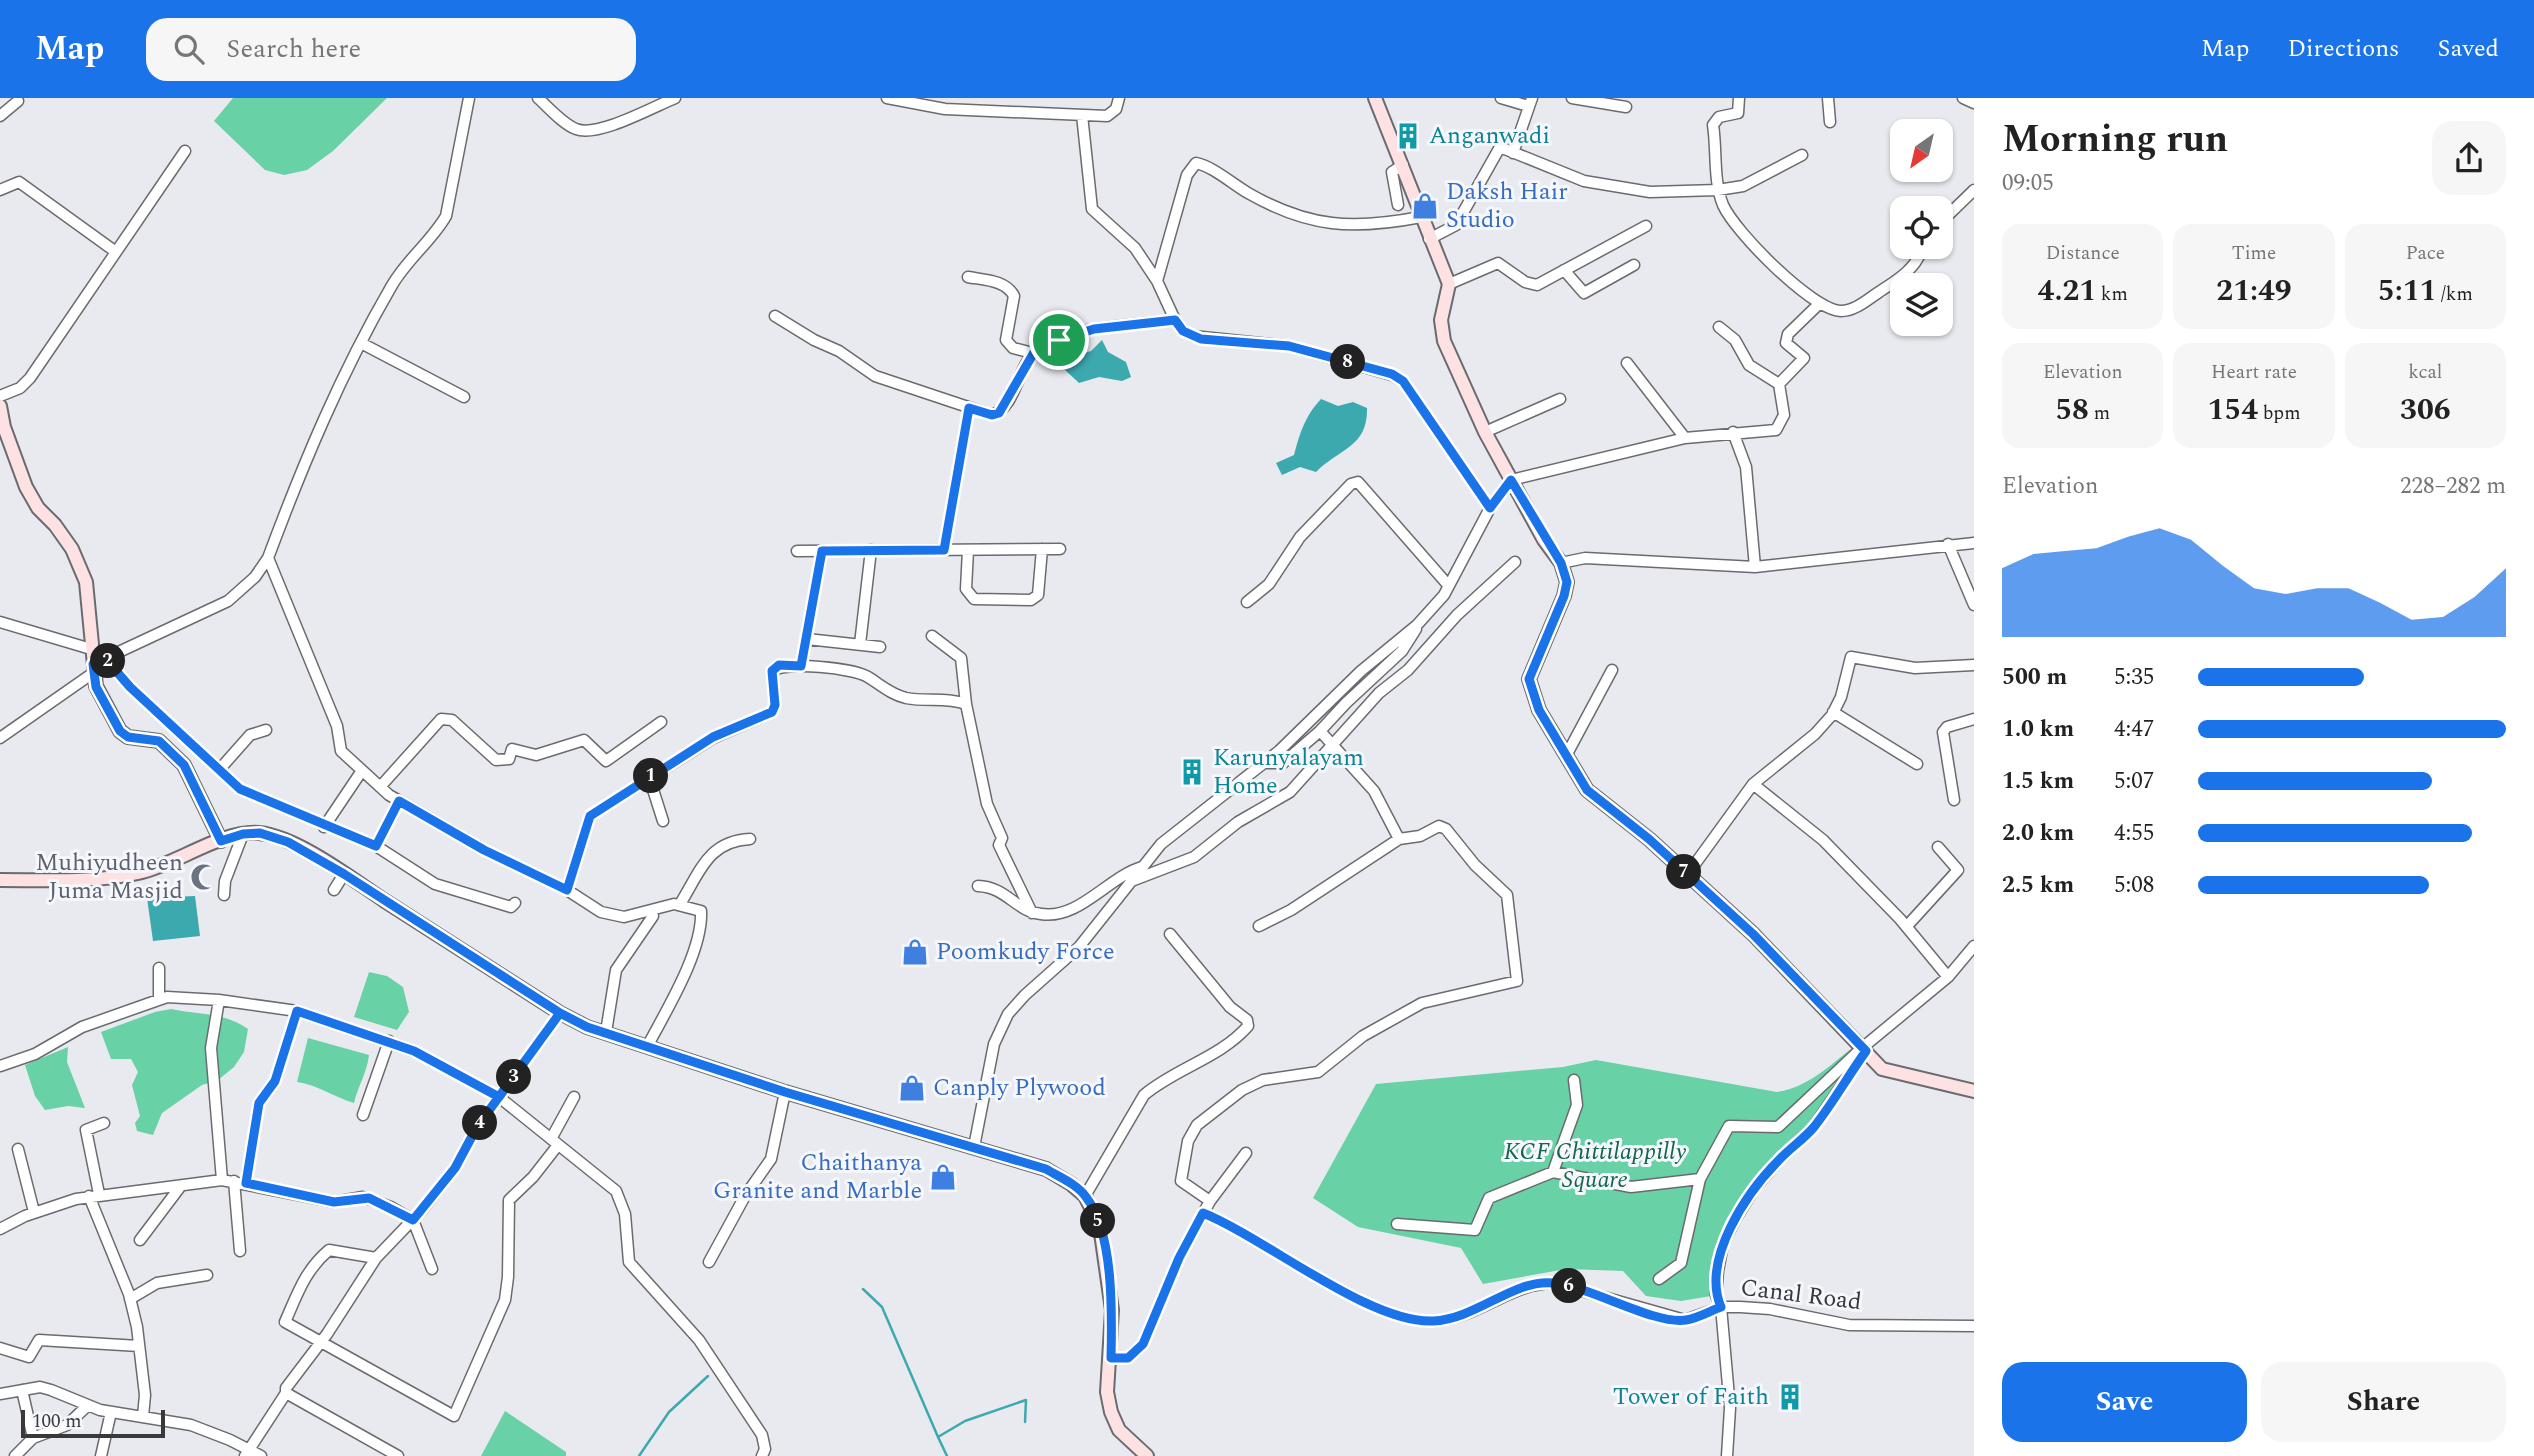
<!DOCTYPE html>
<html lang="en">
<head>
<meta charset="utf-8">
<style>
  body { margin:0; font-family:Spectral,serif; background:#f6f6f6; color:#222; height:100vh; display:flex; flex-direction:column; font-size:26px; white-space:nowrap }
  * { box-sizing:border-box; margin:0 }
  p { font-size:23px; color:#767676 }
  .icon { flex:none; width:38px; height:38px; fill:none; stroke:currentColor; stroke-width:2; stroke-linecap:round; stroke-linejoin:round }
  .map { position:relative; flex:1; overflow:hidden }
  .drawer { display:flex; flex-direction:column; background:#fff; width:560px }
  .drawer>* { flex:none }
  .needle { width:46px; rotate:214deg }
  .fabs { position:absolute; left:1890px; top:21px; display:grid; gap:14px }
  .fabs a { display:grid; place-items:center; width:63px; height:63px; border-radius:14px; background:#fff; box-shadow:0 2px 5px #0004; font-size:35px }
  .scale { position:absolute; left:21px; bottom:18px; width:144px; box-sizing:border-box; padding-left:7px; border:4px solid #39393b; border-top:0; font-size:19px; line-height:24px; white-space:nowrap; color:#39393b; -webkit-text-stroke:5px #f6f7fd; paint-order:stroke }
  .pin { position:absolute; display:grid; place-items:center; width:60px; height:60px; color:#fff; margin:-30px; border:4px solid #fff; border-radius:50%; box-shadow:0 2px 7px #0007 }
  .km { position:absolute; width:35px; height:35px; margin:-18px; border-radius:50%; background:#222; color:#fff; font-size:19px; line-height:35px; text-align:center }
  .round { display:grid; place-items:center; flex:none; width:74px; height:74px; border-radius:21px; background:#f6f6f6 }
  .head { display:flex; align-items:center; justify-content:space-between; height:119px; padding:0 28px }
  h1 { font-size:38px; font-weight:700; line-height:52px }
  .figures { display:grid; grid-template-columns:repeat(3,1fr); gap:10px; height:119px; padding:7px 28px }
  .figures div { display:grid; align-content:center; border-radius:18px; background:#f6f6f6; text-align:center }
  .figures b { font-size:30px; font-weight:700 }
  .figures small { font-size:19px; font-weight:400 }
  .figures p { font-size:19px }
  .chart { height:196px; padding:14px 28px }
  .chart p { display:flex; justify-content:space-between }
  .chart svg { width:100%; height:126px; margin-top:7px; fill:#1a73e8; opacity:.7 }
  .primary-button { display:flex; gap:14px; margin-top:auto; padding:14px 28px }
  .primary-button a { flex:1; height:80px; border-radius:21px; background:#1a73e8; color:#fff; font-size:28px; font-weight:700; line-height:80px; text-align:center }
  .primary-button a+a { background:#f6f6f6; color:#222 }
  ul { padding:0 28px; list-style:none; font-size:23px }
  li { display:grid; grid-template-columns:112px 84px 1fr; align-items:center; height:52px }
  li i { height:18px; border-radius:9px; background:#1a73e8 }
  header { display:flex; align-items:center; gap:42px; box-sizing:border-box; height:98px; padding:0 35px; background:#1a73e8; color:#fff }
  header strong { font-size:33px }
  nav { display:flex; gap:38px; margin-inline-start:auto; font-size:24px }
  .search { width:490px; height:63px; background:#f6f6f6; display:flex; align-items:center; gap:18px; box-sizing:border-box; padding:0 24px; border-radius:21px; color:#767676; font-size:26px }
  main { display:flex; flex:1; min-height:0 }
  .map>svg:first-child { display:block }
</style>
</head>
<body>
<header>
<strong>Map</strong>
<div class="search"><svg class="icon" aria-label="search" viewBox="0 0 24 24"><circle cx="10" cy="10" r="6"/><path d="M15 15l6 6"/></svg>Search here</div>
<nav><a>Map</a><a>Directions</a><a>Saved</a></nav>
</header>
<main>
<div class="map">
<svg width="1974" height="1358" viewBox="0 0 1974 1358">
  <rect width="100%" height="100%" fill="#e9eaef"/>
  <path fill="#68d1a5" d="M 233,0 L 387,0 L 333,53 L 307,72 L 284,77 L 265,72 L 214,23 Z
    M 369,874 L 387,878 L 403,889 L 409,914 L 397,932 L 354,919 Z
    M 171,911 C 199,917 224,914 248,931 L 244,954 L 234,969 L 218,982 L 202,987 L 162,1015 L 153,1037 L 137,1033 L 135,1025 L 140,1018 L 132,987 L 138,974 L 131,961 L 111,961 L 101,934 L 155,914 Z
    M 308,940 L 369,957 C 367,975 358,988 354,1005 C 333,999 319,987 297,984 Z
    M 68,949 L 67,964 L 85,1010 L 68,1008 L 45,1012 L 35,998 L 25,967 Z
    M 1852,950 L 1859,960 L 1823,1009 L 1746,1093 L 1727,1120 L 1719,1138 L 1711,1198 L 1681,1203 L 1646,1198 L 1623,1173 L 1566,1171 L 1483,1186 L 1461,1150 L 1358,1129 L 1313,1100 L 1376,986 L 1563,969 L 1596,962 L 1777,994 C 1808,989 1828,969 1852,950 Z
    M 505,1313 L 566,1354 L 566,1358 L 481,1358 Z"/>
  <path fill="#3ca9af" d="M 1102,242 L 1108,254 L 1126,264 L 1131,279 L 1122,283 L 1099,279 L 1079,285 L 1064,271 L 1070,259 L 1091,253 Z
    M 1321,301 L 1338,308 L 1353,304 L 1367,310 C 1368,349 1340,350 1316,374 L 1300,369 L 1282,377 L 1276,365 L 1294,357 C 1300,335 1305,318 1321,301 Z
    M 195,798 L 200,838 L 153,843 L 147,800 Z"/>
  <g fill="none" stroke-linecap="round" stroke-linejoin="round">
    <path stroke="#3ca9af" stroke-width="2.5" d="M 863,1191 L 882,1209 L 938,1339
      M 639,1358 L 669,1314 L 708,1278
      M 947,1358 L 938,1339 L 965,1323 L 1026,1302 L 1025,1324"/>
    <g stroke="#6a6b6f" stroke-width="13">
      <path id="street" d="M 538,0 C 549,10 563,26 576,31 C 597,40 653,9 675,0
        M 887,0 L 945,11 L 1107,18 L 1116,11 L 1119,0
        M 1501,0 L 1528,8
        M 1572,0 L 1626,9
        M 1739,0 L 1738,15 L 1719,19 L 1713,27 C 1717,52 1713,83 1723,107 C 1735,134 1812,212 1841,213 C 1855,213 1867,202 1879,194 C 1896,183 1918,170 1922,149
        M 1828,0 L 1830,24
        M 1963,0 L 1974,5
        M 1082,17 L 1092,111 L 1135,150 L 1157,183 L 1175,222 L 1183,233 L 1193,238 L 1289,248 L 1392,277 L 1403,283 L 1490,410
        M 0,18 L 18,3
        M 1513,55 L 1532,0
        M 0,92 L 19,84 L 116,154
        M 1398,107 L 1392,74 L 1403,67
        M 1941,124 L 1974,92
        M 1429,141 L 1456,127 L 1500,49 L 1584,83 L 1650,94 L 1718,92 L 1743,88 L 1802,57
        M 1564,172 L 1584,195 L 1634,167
        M 968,179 C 984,182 1006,182 1014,198 L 1006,242 L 1013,250 L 1033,255
        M 1157,183 L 1187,77 L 1196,65 C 1214,69 1231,85 1248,95 C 1309,130 1353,132 1421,119
        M 1449,186 L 1498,165 L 1525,184 L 1537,187 L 1646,128
        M 775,218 L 814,242 L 839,253 L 875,278 L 992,317 C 1016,309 1017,271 1034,255 C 1064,227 1135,227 1175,222
        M 361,245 L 464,299
        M 1627,265 L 1685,340
        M 1779,286 L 1804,260 L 1786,245 L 1788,236 L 1820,205
        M 0,298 L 20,290 L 30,280 L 185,53
        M 1485,334 L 1560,301
        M 1733,334 L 1746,369 L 1755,469
        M 1948,446 L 1974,507
        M 944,452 L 969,310
        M 968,452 L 966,491 L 974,501 L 1031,502 L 1038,497 L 1042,451
        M 797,453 L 1060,451
        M 268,460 L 337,628 L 341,653 L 389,697 L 484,752 L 567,792 L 601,814 L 624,819 L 674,806 L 701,813 C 703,853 667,911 648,947
        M 1561,465 L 1585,460 L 1755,469 L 1974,445
        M 1247,504 L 1269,486 L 1300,439 L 1351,386 L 1358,384 L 1448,487
        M 0,524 L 91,551
        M 932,538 L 961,560 L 966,606
        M 807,541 L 880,549
        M 860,546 L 871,452
        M 104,559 L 130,589 L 240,691 L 376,748 L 435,786 L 511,809 L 515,805
        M 93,566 L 228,503 L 255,479 L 268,460 C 303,366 341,275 391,189 C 406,162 431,144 446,118 L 469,0
        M 801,568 L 822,453
        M 1833,614 L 1917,666
        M 0,640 L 93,575
        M 1567,656 L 1612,572
        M 1266,665 L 1283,665 L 1320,633
        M 219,672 L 250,637 L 266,632
        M 649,679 L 663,723
        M 1753,686 L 1823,742 L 1900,821 L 1948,879
        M 380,689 L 441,621 L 452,622 L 496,662 L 509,661 L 512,651 L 536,657 L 584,642 L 606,663 L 661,624
        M 1954,702 L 1943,634 L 1947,629 L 1974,621
        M 324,729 L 361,674
        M 1399,741 L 1374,693 L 1320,633 L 1346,605 L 1402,553 L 1416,531
        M 376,748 L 399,703
        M 1687,777 L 1753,686 L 1815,636 L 1832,617 L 1841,599 L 1851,559 L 1915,570 L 1974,567
        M 1134,782 L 1194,759 L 1238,724 L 1290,694 L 1379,595 L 1408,572 L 1457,517 L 1515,464
        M 978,788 C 1007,789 1015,813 1041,816 C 1079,822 1108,779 1142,769
        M 334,792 L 344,776
        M 567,792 L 590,718 L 713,640 L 772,614 L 775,607 L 772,573 C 785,563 854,570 868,579 C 881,587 890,596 906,600 C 926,604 947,599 966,606 L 987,706 L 1002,740 L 999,747 L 1032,815
        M 224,797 L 225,783 L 243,736
        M 680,806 C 700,774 708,743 750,741
        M 1907,828 L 1958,772 L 1938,749
        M 159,902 L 159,870
        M 219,902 L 211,950 L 222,1082
        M 606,934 L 616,872 L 653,818
        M 0,968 L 35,956 L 82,929 L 167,899 L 219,902 L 297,913 L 414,953 L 499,999 L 616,1093 L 625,1116 L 629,1164 L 699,1242 L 762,1337 L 765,1351 L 762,1358
        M 363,1017 L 389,943
        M 551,1041 L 574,999
        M 974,1049 L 994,946 L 1008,916 L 1025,897 L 1079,849 L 1161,746 L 1279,653 L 1361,573 L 1417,527 L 1444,497 L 1490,410 L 1511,382 L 1685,340 L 1776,332 L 1784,317 L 1779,286 L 1749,267 L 1735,242 L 1719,229
        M 18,1051 L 34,1114
        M 1553,1074 L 1577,1007 L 1574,982
        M 234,1083 L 240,1153
        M 246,1085 L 259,1005 L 275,983 L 297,913
        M 99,1096 L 86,1032 L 104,1025
        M 89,1098 L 129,1196 L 137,1229 L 145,1297 L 143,1318
        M 1085,1098 L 1144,997 C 1176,970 1220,960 1248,928 L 1247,922 L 1230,909 L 1170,836
        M 1210,1103 L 1246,1055
        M 1203,1115 C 1264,1140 1371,1226 1434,1223 C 1478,1221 1510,1185 1554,1185 L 1685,1222 L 1721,1209 L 1740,1209 L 1770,1211 L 1849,1227 L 1974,1228
        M 1397,1126 L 1475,1132 L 1489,1100 L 1553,1074 L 1631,1089 L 1700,1081
        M 0,1131 L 25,1118 L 76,1101 L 222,1082 L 334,1104 L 363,1099 L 391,1109 L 413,1122 L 432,1171
        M 140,1142 L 180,1089
        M 376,1160 L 329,1152 C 305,1172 297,1197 285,1224 L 454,1318 L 505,1202 L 508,1179 L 509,1102 L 533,1079 L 558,1047
        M 709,1164 L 745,1098 L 771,1061 L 785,994
        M 1659,1181 L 1681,1165 L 1700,1081 L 1729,1028 L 1778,1029 L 1862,950 L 1948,879 L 1974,848
        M 130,1201 L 157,1185 L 207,1177
        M 0,1250 L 29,1259 L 39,1242 L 139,1248
        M 1111,1260 L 1128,1260 L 1143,1246 L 1179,1160 L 1210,1103 L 1181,1083 L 1188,1043 L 1197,1027 L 1242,992 L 1263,982 L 1318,974 L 1363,938 L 1422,905 L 1517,883 L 1507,797 L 1475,767 L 1446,731 L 1439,728 L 1420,738 L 1399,741 L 1291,812 L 1259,828
        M 286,1295 L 398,1358
        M 0,1296 L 40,1289 L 51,1292 L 100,1312 L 191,1327 L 230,1342 L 261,1358
        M 33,1340 L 67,1327 L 87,1308
        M 15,1358 L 33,1340 L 22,1292
        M 101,1358 L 111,1314
        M 245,1358 L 286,1295 L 286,1290 L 327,1236 L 376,1160 L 422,1112 L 455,1070 L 477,1029 L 560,915
        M 1727,1358 L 1730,1310 L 1721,1209 L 1716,1197 L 1718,1173 L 1723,1146 L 1736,1120 L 1754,1091 L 1778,1063 L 1813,1030 L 1865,953"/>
    </g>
    <g stroke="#6a6b6f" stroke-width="16">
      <path id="secondary" d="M 1375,0 L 1449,186 L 1441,222 L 1444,243 L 1485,334 L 1544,442 L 1561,465 L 1567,484 L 1564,498 L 1529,581 L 1539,612 L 1587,692 L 1649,741 L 1753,836 L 1882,971 L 1974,993
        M 0,308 L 4,329 L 26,389 L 38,410 L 55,427 L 72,451 L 86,484 L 96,588 L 120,633 L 128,639 L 159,643 L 184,667 L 221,743
        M 0,782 C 46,782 93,785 138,775 C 176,767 221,732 259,735 C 298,739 352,781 385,803 C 443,840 502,878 560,915 L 587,929 L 785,994 L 1046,1071 L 1071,1086 L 1085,1098 L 1100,1128 L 1112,1212 L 1107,1294 L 1111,1314 L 1119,1332 L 1147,1358"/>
    </g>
    <use href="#street" stroke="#fff" stroke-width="10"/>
    <use href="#secondary" stroke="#fee2e3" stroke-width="12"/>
  </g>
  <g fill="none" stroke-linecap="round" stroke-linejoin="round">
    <g stroke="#fff" stroke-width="14">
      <path id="route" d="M 1059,242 L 1033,256 L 999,315 L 992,317 L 969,310 L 944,452 L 822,453 L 801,568 L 779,567 L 772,573 L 775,607 L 772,614 L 713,639 L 590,718 L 567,792 L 484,752 L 399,703 L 376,748 L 240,691 L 130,589 L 104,559 L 93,566 L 96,589 L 120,633 L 128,639 L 159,643 L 184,667 L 221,743 L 243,736 L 260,735 L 288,744 L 344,776 L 560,915 L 499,999 L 414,953 L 297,913 L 275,983 L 259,1005 L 246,1085 L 334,1104 L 369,1100 L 413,1122 L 455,1070 L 477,1029 L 560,915 L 587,929 L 785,994 L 1046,1071 C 1059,1079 1077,1086 1086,1099 C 1114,1135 1112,1216 1111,1260 L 1128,1260 L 1143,1246 L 1179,1160 L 1203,1115 C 1265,1140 1370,1226 1433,1223 C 1477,1221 1513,1181 1553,1185 C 1590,1188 1654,1227 1686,1222 C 1698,1220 1710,1213 1721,1209 C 1701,1162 1746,1095 1779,1062 C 1790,1050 1804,1041 1814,1029 C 1833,1005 1848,978 1866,953 L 1753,836 L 1649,741 L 1587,692 L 1539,612 L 1529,581 L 1564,498 L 1567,484 L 1561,465 L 1511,382 L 1490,410 L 1403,283 L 1392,276 L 1289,248 L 1201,241 L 1183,233 L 1175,222 L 1094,231 L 1059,242"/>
    </g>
    <use href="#route" stroke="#1a73e8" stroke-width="9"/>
  </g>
  <defs>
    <g id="building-bare" transform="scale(2.1)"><path d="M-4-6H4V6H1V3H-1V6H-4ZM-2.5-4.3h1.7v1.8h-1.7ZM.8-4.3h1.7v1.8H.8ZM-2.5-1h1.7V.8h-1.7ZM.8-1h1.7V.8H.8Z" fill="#0f9aa8" stroke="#f6f7fd" stroke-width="2.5" paint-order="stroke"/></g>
    <g id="shop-bare" transform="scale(2.1)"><path d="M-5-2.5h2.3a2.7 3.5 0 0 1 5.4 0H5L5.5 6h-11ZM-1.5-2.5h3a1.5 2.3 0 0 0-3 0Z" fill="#3f7fe0" stroke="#f6f7fd" stroke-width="2.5" paint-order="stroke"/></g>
    <g id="mosque-bare" transform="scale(2.1)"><path d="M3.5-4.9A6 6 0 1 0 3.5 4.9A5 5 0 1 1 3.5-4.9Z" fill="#6b7280" stroke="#f6f7fd" stroke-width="2.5" paint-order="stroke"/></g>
  </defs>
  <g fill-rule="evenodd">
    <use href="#building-bare" x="1408" y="38"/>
    <use href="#shop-bare" x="1425" y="108"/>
    <use href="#building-bare" x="1192" y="674"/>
    <use href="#mosque-bare" x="204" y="779"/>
    <use href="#shop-bare" x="915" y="854"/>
    <use href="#shop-bare" x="912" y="990"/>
    <use href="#shop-bare" x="943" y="1079"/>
    <use href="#building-bare" x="1790" y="1299"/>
  </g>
  <g text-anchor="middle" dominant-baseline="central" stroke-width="6" stroke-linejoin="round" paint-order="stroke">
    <g font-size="24" fill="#0d838f" stroke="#f6f7fd" text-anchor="start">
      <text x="1429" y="38">Anganwadi</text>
      <text x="1213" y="660">Karunyalayam<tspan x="1213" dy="28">Home</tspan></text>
      <text x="1769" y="1299" text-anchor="end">Tower of Faith</text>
    </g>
    <g font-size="24" fill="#366cbe" stroke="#f6f7fd" text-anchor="start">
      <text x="1446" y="94">Daksh Hair<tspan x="1446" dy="28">Studio</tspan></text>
      <text x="936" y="854">Poomkudy Force</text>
      <text x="933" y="990">Canply Plywood</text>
      <text x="922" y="1065" text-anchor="end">Chaithanya<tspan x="922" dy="28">Granite and Marble</tspan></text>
    </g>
    <g font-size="24" fill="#5b616d" stroke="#f6f7fd" text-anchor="end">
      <text x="183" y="765">Muhiyudheen<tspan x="183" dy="28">Juma Masjid</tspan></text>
    </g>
    <g font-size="24" font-style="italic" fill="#12674a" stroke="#f6f7fd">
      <text x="1595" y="1054">KCF Chittilappilly<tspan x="1595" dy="28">Square</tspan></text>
    </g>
    <g font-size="24" fill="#39393b" stroke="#f6f7fd">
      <text transform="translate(1801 1197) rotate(7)">Canal Road</text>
    </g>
  </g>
</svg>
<div class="fabs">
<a><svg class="needle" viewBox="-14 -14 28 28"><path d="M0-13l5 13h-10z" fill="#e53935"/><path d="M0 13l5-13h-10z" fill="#767676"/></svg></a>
<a><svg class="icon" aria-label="locate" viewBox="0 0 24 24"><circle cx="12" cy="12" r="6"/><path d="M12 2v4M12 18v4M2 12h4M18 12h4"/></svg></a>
<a><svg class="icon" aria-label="layers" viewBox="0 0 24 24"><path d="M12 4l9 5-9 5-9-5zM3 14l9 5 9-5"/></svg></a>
</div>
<div class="scale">100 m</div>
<div class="pin" style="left:1059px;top:242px;background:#1e9e55"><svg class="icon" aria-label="arrive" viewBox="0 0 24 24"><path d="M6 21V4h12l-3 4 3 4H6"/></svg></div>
<b class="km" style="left:651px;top:678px">1</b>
<b class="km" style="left:108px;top:563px">2</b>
<b class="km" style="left:514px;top:979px">3</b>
<b class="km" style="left:480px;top:1025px">4</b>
<b class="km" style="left:1098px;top:1123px">5</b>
<b class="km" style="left:1569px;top:1188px">6</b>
<b class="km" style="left:1684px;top:774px">7</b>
<b class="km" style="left:1348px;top:264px">8</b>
</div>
<section class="drawer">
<div class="head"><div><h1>Morning run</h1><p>09:05</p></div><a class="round"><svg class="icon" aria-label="share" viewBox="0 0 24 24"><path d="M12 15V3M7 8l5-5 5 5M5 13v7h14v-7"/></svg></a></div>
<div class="figures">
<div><p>Distance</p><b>4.21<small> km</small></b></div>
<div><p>Time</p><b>21:49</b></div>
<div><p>Pace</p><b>5:11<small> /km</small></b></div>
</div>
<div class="figures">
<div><p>Elevation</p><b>58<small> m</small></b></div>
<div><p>Heart rate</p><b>154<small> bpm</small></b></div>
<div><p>kcal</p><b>306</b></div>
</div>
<div class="chart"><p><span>Elevation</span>228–282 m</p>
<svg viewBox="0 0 160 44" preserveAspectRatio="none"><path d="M0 44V20L10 15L20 14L30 13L40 9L50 6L60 10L70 19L80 27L90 29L100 27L110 27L120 32L130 38L140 37L150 30L160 20V44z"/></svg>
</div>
<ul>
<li><b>500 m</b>5:35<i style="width:54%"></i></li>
<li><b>1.0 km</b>4:47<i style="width:100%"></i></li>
<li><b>1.5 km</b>5:07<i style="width:76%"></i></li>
<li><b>2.0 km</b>4:55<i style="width:89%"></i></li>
<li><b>2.5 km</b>5:08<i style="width:75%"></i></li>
</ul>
<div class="primary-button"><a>Save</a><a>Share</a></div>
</section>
</main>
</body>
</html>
